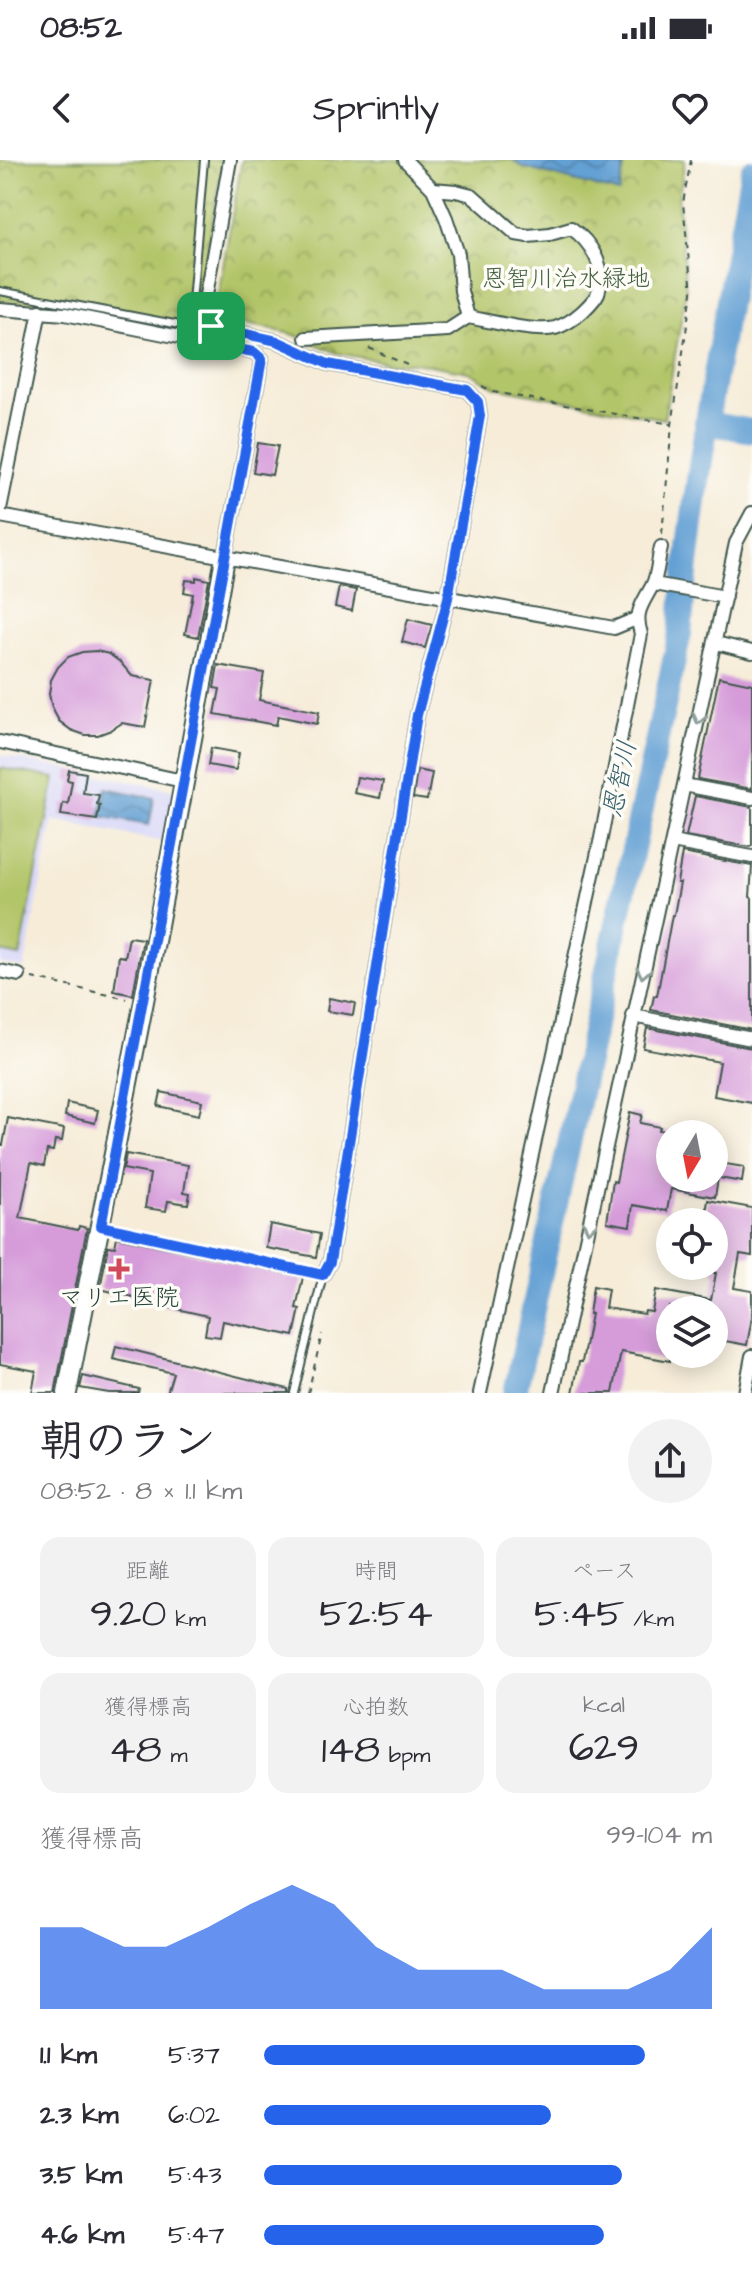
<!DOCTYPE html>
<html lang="ja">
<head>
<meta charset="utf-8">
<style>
  body { margin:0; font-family:"Architects Daughter","Klee One",sans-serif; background:#f2f2f3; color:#2b2b33; height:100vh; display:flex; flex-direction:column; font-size:30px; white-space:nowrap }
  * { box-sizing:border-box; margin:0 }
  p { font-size:26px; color:#7c7c81 }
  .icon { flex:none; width:44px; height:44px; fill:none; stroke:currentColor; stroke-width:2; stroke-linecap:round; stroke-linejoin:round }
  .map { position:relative; height:1233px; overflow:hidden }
  .details { display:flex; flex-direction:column; background:#fff; flex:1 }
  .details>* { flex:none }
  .needle { width:52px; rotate:190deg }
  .tools { position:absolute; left:656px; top:960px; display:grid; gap:16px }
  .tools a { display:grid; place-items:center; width:72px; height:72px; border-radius:50%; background:#fff; box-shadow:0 4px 20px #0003; font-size:40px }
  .pin { position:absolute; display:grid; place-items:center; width:68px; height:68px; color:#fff; margin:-34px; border-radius:16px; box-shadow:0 4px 12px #0006 }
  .round { display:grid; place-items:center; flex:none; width:84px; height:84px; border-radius:42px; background:#f2f2f3 }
  .overview { display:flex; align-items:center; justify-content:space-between; height:136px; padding:0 40px }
  h1 { font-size:44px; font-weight:600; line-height:60px }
  .metrics { display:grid; grid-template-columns:repeat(3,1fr); gap:12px; height:136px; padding:8px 40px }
  .metrics div { display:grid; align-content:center; border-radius:20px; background:#f2f2f3; text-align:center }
  .metrics b { font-size:40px; font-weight:600 }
  .metrics small { font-size:22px; font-weight:400 }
  .metrics p { font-size:22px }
  .chart { height:224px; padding:16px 40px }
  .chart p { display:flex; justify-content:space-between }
  .chart svg { width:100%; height:144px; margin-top:8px; fill:#2563eb; opacity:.7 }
  ul { padding:0 40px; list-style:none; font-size:26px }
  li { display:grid; grid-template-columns:128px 96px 1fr; align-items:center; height:60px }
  li i { height:20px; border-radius:10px; background:#2563eb }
  .status { display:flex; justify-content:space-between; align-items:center; height:56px; padding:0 40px; background:#fff; direction:ltr }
  .status svg { height:22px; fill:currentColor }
  header { display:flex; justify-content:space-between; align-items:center; height:104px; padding:0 40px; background:#fff; font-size:36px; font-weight:600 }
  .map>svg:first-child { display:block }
</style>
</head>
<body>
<div class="status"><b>08:52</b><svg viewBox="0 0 49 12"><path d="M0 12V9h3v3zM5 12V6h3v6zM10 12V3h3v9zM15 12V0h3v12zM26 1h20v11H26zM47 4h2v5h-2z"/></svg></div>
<header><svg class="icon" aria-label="back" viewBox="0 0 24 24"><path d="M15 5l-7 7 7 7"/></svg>Sprintly<svg class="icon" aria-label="heart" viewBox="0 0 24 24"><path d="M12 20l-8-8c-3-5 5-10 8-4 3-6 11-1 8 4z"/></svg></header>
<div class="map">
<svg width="752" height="1233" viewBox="0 0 752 1233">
  <defs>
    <pattern id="park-crowns" width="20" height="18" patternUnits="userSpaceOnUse" patternTransform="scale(2)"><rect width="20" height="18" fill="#b3c569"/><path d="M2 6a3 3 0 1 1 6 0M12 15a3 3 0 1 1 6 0" fill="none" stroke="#91a157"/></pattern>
    <pattern id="water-waves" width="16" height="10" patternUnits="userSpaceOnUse" patternTransform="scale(2)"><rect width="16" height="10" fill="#64a0d4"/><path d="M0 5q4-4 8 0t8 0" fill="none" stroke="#5284ad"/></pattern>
  </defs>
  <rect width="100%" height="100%" fill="#fdfcf7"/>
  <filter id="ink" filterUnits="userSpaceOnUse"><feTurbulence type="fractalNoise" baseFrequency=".0125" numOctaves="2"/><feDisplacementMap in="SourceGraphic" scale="16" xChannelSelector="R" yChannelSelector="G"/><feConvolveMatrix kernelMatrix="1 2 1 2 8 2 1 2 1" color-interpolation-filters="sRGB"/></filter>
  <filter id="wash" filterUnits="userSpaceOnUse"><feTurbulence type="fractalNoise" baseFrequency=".006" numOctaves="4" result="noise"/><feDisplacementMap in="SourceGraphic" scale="32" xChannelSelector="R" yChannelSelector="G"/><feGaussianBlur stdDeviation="1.8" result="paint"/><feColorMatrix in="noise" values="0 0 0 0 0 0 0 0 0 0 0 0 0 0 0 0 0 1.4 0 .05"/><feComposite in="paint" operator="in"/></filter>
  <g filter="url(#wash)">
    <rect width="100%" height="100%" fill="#f6ecd8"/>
    <path fill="#d8d7f8" d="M 0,595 L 174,630 L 164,682 L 53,660 L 24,808 L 0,804 Z"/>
    <path fill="#b3c569" stroke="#69814e" stroke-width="2" d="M 0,608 L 55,618 L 20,796 L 0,792 Z"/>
    <path fill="url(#park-crowns)" stroke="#69814e" stroke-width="2" d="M 0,0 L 223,0 L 193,172 L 49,145 L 0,141 Z
      M 242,0 L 685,0 L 678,41 L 686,131 L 664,259 L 495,227 L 469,212 L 418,203 L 391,203 L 337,193 L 292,174 L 224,159 L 216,145 Z"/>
    <path fill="url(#water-waves)" stroke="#426e84" stroke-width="2" d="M 513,0 L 640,0 L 625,2 L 619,33 L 522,7 Z
      M 106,628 L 154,638 L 149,665 L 100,656 Z"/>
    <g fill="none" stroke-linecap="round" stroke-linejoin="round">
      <path stroke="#64a0d4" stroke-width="24" d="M 706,263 L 752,271
        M 515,1233 L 680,473 C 693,318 724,165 752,11"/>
    </g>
    <g id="blocks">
      <path fill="#d69cda" d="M 258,283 L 278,286 L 272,315 L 253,312 Z
        M 196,417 L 209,420 L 198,477 L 185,474 L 193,434 L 184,432 L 186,420 L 196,421 Z
        M 339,427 L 356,430 L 352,451 L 335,447 Z
        M 408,459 L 432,465 L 425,488 L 402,482 Z
        M 96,491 L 109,494 L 120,502 L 132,516 L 154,520 L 145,567 L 122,563 L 111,570 L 98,575 L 85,575 L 71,570 L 59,561 L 52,548 L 49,534 L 51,520 L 58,507 L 68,497 L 82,492 Z
        M 218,505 L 264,513 L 259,540 L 319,552 L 317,564 L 278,556 L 276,565 L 215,554 L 220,529 L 214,528 Z
        M 719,517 L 752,524 L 752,629 L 698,619 Z
        M 211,588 L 239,593 L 236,610 L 208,605 Z
        M 69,610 L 86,613 L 83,633 L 99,635 L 97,644 L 100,645 L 97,660 L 61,655 L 63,643 L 68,644 L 72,621 L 67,620 Z
        M 417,610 L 432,613 L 427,640 L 413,638 Z
        M 357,617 L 383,621 L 380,638 L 354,633 Z
        M 695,636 L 752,647 L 752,685 L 750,687 L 686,676 Z
        M 682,693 L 752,706 L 750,737 L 752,738 L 752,870 L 651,850 L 654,836 L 657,836 L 672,755 L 674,755 L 680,723 L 677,723 Z
        M 129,777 L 143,779 L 133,835 L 114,831 L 119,796 L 125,797 Z
        M 329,838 L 355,843 L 353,855 L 327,851 Z
        M 647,868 L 752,888 L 752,943 L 714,936 L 720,902 L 643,888 Z
        M 161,932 L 202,941 L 199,955 L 158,946 Z
        M 67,943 L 98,950 L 95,963 L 65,956 Z
        M 630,952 L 642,955 L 640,963 L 660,967 L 659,970 L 671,972 L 668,991 L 670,992 L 670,1018 L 718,1018 L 715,1037 L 671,1029 L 667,1051 L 633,1045 L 630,1066 L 607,1062 L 613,1021 L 616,1022 Z
        M 8,958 L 64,969 L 62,981 L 55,980 L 53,991 L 47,990 L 44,1006 L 31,1003 L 20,1058 L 78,1070 L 79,1066 L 87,1068 L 55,1233 L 32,1233 L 36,1211 L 0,1204 L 0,985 L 3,985 Z
        M 126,994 L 188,1005 L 184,1032 L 190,1033 L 188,1044 L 168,1041 L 166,1051 L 145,1048 L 150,1014 L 123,1009 Z
        M 714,1002 L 744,1007 L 742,1022 L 714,1017 Z
        M 708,1040 L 752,1048 L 752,1096 L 740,1094 L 734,1128 L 752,1131 L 752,1157 L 747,1185 L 714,1179 L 714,1150 L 689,1150 L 670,1147 L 670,1201 L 621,1192 L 613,1233 L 573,1233 L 579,1202 L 582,1202 L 591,1154 L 589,1154 L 593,1126 L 608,1129 L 605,1148 L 644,1154 L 645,1151 L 652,1152 L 656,1130 L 711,1140 L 716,1113 L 714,1113 L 714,1061 L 705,1060 Z
        M 270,1064 L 320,1074 L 316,1097 L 266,1088 Z
        M 117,1077 L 303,1117 L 296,1148 L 300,1149 L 294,1176 L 223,1161 L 220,1177 L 205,1175 L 208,1156 L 141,1141 L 142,1139 L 100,1129 L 108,1086 L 115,1087 Z
        M 116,1186 L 288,1229 L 288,1233 L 167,1233 L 173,1213 L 113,1199 Z
        M 83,1216 L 139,1229 L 138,1233 L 109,1233 L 80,1228 Z"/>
    </g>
  </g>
  <g filter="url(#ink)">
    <use href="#blocks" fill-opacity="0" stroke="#3f574d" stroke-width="2"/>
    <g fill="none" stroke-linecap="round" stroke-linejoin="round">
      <g stroke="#3f574d" stroke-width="10">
        <path id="lane" d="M 204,0 L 192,142 L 205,148
          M 0,131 L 180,165 L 192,142
          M 101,1066 L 323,1115 L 294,1233"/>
      </g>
      <g stroke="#3f574d" stroke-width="16">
        <path id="street" d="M 230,0 L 206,135 L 205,148 L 211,166 L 277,181 L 328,204 L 467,230 L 478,242 L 480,256 L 448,438 L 417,555 L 330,1102 L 323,1115
          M 405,0 L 433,29 L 446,58 L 458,94 L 461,131 L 468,157
          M 0,149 L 65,154 L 254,192 L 262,199 L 225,398
          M 306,178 L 448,170 L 468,157 C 489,161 535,173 555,168 C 565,165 574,159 582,152 C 587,147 595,140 598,133 C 608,108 590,81 571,68 L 550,74 L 528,76 L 516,74 L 472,35 L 456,31 L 433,29
          M 0,349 L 40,151
          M 0,356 L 614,468 L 636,459
          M 654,424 L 725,437
          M 716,483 L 752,492
          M 0,582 L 183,621
          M 684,625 L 752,638
          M 672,682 L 752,697
          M 0,811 L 19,815
          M 633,856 L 752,879
          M 480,1233 L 601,678 L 641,474 C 634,452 642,445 652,426 C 658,415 658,399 661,387
          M 553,1233 L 736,383 L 752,353
          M 745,1233 L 752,1196"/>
      </g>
      <g stroke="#3f574d" stroke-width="22">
        <path id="secondary" d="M 67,1233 L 146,831 L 225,398"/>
      </g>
      <path stroke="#3f574d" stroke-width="2" stroke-dasharray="6 6" stroke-linecap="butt" d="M 369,188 L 407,205
        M 482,226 L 493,232 L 671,264
        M 662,374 L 672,265 L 692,132 L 683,43 L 691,0
        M 32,818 L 127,839
        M 308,1233 L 322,1174"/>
      <use href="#lane" stroke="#fff" stroke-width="6"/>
      <use href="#street" stroke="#fff" stroke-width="12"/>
      <use href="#secondary" stroke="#fff" stroke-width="18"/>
    </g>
    <defs><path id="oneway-chevron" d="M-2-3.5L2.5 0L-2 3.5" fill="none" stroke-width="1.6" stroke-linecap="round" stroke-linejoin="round" transform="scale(2)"/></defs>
    <g stroke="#8f9e9a">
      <use href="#oneway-chevron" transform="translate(699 559) rotate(103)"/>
      <use href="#oneway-chevron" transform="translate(643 813) rotate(102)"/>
      <use href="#oneway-chevron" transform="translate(589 1067) rotate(103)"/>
    </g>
  </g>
  <g fill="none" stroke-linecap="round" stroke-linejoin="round" filter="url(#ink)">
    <g stroke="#fff" stroke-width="16">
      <path id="route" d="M 211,166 L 277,181 L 328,204 L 467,230 L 478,242 L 480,256 L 448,438 L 417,555 L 330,1102 L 323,1115 L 101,1066 L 262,199 L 254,192 L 194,181 Z"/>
    </g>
    <use href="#route" stroke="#2563eb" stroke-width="10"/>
  </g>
  <path fill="#d1495b" stroke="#fdfcf7" stroke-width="3" d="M115 1097h8v8h8v8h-8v8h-8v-8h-8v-8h8z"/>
  <g text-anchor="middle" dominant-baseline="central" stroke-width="7" stroke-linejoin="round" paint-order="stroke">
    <g font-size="24" fill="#445f41" stroke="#fdfcf7">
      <text x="566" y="119">恩智川治水緑地</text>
    </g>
    <g font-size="24" fill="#1f3d34" stroke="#fdfcf7">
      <text x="119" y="1138">マリエ医院</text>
    </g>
    <g font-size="26" font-style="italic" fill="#37606c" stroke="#fdfcf7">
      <text transform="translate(620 619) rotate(-78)">恩智川</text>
    </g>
  </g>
</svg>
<div class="tools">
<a><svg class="needle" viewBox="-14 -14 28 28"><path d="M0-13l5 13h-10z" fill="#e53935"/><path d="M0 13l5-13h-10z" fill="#7c7c81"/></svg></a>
<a><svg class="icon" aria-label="locate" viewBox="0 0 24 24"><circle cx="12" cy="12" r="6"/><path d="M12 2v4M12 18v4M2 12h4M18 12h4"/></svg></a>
<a><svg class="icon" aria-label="layers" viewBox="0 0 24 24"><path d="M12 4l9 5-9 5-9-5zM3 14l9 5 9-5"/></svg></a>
</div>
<div class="pin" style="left:211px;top:166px;background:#1e9e55"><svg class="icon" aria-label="arrive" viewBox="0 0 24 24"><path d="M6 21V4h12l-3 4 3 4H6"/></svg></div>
</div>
<section class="details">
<div class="overview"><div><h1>朝のラン</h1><p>08:52 · 8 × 1.1 km</p></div><a class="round"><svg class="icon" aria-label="share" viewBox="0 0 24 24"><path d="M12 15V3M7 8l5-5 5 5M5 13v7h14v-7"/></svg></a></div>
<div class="metrics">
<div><p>距離</p><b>9.20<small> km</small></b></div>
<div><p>時間</p><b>52:54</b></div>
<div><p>ペース</p><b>5:45<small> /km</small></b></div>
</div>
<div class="metrics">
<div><p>獲得標高</p><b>48<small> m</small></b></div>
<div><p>心拍数</p><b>148<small> bpm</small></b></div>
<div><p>kcal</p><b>629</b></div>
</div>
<div class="chart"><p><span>獲得標高</span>99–104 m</p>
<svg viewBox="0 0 160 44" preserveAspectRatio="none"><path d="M0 44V19L10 19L20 25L30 25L40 19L50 12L60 6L70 12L80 25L90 32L100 32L110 32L120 38L130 38L140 38L150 32L160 19V44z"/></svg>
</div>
<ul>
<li><b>1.1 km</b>5:37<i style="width:85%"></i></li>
<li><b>2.3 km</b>6:02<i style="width:64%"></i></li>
<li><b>3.5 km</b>5:43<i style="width:80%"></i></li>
<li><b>4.6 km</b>5:47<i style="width:76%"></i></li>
</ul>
</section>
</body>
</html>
